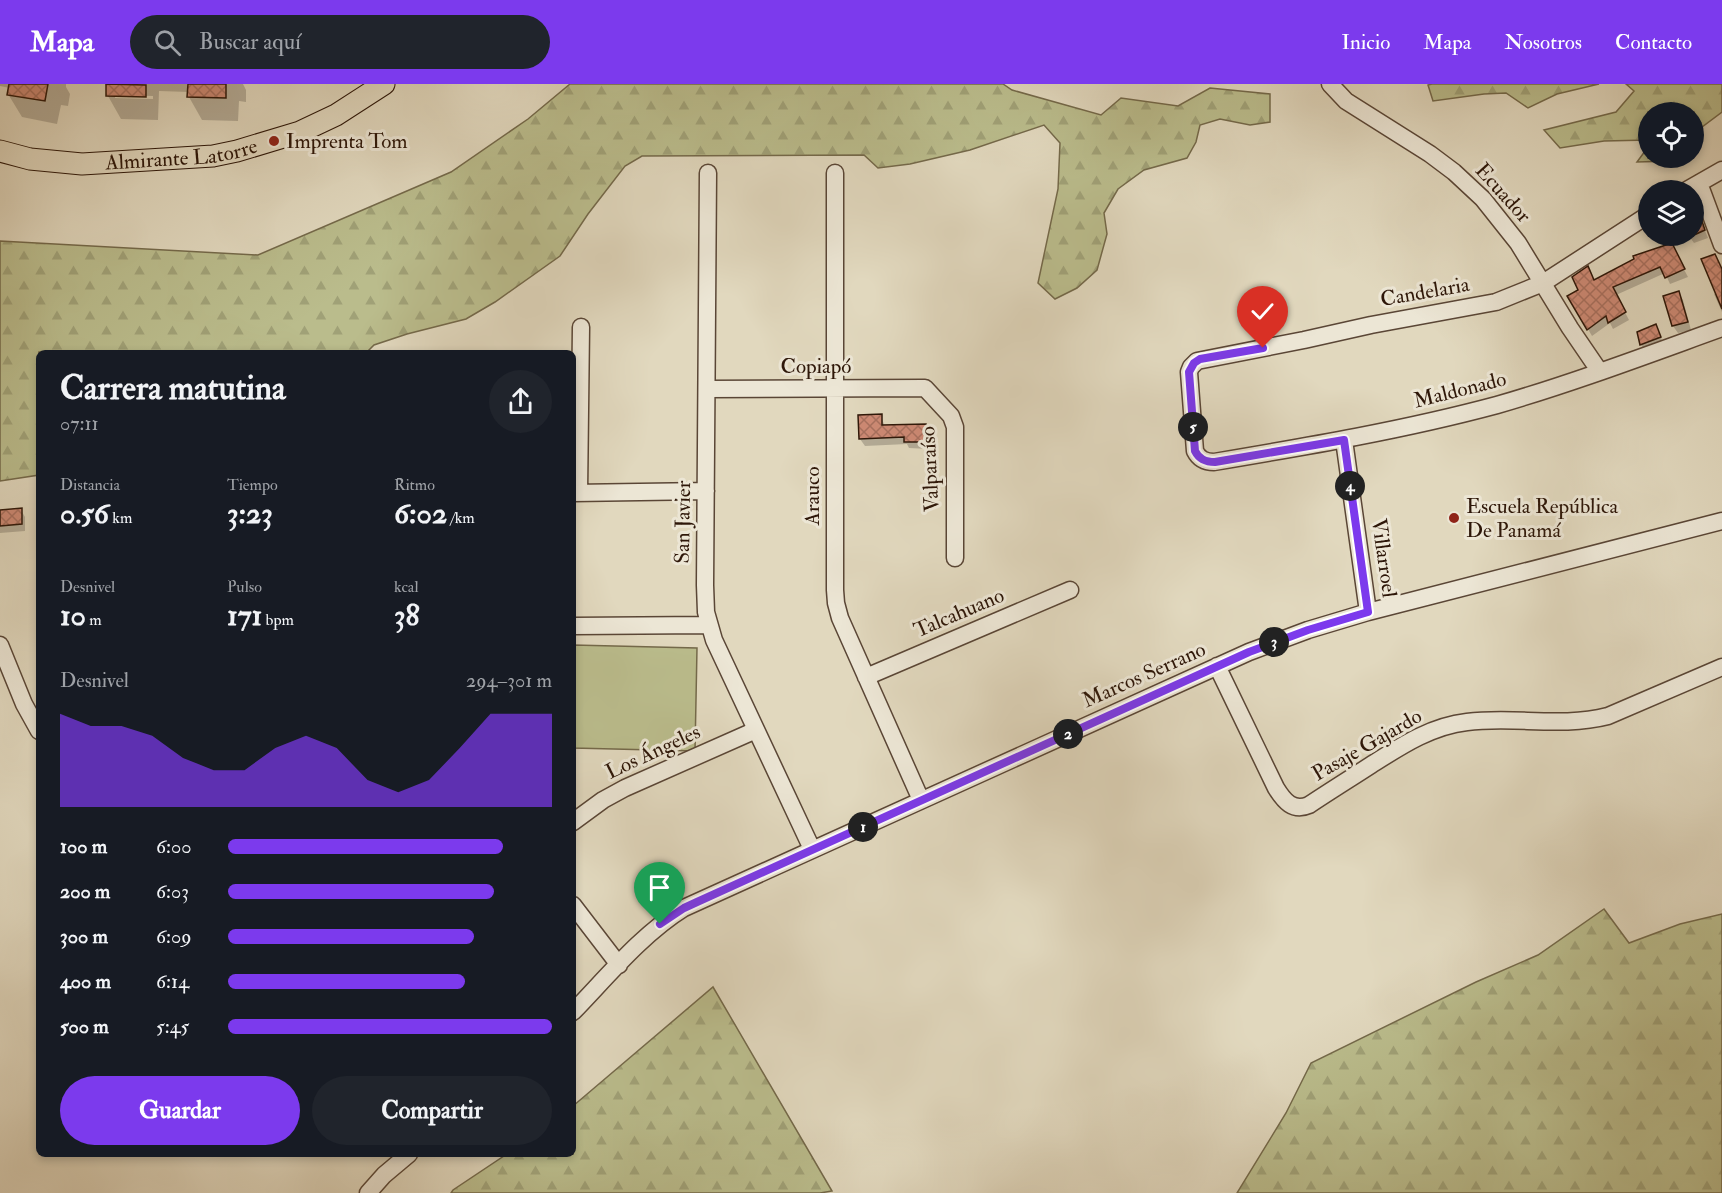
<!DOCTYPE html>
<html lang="es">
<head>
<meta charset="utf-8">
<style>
  body { margin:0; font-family:"IM FELL Double Pica",serif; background:#20242c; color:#f1f3f6; height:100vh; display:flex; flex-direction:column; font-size:22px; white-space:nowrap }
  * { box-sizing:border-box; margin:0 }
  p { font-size:20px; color:#9ea1a6 }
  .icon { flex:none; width:33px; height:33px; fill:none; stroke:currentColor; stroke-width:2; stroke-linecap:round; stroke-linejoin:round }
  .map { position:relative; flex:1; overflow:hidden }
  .sheet { position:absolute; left:36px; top:266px; width:540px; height:807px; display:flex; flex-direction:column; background:#171b24; border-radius:9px; box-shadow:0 3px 9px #0003 }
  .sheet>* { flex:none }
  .controls { position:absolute; left:1638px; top:18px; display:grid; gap:12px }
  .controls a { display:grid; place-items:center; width:66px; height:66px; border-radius:50%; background:#171b24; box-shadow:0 3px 9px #0003; font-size:30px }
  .pin { position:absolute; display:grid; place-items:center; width:51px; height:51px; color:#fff; margin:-62px -26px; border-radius:50% 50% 50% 0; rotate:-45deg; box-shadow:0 0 6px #0007 }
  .pin .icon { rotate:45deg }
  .km { position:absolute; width:30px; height:30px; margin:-15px; border-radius:50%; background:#222; color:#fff; font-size:16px; line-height:30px; text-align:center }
  .round { display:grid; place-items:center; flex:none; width:63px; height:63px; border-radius:32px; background:#20242c }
  .head { display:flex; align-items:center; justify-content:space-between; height:102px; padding:0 24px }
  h1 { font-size:33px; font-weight:800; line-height:45px }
  .stats { display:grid; grid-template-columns:repeat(3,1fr); gap:9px; height:102px; padding:6px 24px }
  .stats div { display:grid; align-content:center }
  .stats b { font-size:30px; font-weight:800 }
  .stats small { font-size:16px; font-weight:400 }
  .stats p { font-size:16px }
  .chart { height:168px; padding:12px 24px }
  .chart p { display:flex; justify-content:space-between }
  .chart svg { width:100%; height:108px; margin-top:6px; fill:#7c3aed; opacity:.7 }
  .cta { display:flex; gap:12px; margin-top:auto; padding:12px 24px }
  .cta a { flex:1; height:69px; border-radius:36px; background:#7c3aed; color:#fff; font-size:24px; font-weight:800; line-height:69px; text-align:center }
  .cta a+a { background:#20242c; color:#f1f3f6 }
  ul { padding:0 24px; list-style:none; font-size:20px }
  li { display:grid; grid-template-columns:96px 72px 1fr; align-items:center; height:45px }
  li i { height:15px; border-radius:8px; background:#7c3aed }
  header { display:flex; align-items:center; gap:36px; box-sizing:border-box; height:84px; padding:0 30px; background:#7c3aed; color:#fff }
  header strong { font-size:28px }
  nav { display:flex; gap:33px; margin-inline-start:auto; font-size:21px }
  .search { width:420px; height:54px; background:#20242c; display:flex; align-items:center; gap:15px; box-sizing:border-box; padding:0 21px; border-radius:33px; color:#9ea1a6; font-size:22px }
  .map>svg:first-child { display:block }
</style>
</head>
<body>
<header>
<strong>Mapa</strong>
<div class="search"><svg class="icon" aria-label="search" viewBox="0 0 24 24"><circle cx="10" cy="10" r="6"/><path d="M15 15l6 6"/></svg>Buscar aquí</div>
<nav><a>Inicio</a><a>Mapa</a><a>Nosotros</a><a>Contacto</a></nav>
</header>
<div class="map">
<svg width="1722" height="1109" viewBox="0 0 1722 1109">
  <defs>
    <pattern id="forest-firs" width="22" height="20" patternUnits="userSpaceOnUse" patternTransform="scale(1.5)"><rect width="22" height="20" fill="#babc8c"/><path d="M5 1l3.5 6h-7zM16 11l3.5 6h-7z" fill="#a0a177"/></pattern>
    <pattern id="building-cross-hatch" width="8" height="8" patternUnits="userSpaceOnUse" patternTransform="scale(1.5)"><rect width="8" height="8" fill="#ce8a75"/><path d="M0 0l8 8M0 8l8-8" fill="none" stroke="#a8705e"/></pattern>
  </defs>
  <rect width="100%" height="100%" fill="#e1d8be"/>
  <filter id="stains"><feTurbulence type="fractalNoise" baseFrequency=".00333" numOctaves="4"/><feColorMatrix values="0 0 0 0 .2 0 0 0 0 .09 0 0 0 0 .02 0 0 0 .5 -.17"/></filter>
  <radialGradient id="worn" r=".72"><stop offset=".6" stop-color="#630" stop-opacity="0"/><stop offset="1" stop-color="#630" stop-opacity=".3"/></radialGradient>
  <path fill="url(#forest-firs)" stroke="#74694a" stroke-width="1.5" d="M 570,0 L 1003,0 L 1012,6 L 1101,31 L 1121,14 L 1178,22 L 1210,4 L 1270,10 L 1270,38 L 1250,41 L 1220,35 L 1200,41 L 1196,58 L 1187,74 L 1144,86 L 1118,105 L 1104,129 L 1107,150 L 1097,186 L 1077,204 L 1055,215 L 1038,199 L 1058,105 L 1060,59 L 1044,41 L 970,66 L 910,80 L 878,84 L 864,71 L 642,72 L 625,82 L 588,130 L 560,172 L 495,218 L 466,235 L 407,250 L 374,261 L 367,268 L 39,268 L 39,391 L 0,397 L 0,157 L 258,171 L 451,88 L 528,35 Z
    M 1432,0 L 1599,0 L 1557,10 L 1528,24 L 1506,9 L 1484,10 L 1433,17 L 1428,1 Z
    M 1626,0 L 1722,0 L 1722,28 L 1694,49 L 1694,28 L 1648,28 L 1648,56 L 1604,57 L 1560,64 L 1544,46 L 1616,28 L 1634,7 Z
    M 1648,63 L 1648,74 L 1675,74 L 1673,77 L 1637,78 Z
    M 1604,825 L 1629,859 L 1680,840 L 1722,830 L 1722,1109 L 1237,1109 L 1286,1029 L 1311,979 L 1476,898 L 1538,871 Z
    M 713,903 L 832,1107 L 820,1109 L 451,1109 L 453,1106 L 507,1070 L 573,1070 L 573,1022 Z"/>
  <path fill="#babc8c" stroke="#74694a" stroke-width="1.5" d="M 573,561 L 697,564 L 695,667 L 573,664 Z"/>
  <path fill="#0003" fill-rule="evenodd" d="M 0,0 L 66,0 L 66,3 L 70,10 L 68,22 L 61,21 L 57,40 L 22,33 L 8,10 L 10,4 L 0,2 Z
    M 105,0 L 243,0 L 246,6 L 246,18 L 239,17 L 238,37 L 202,36 L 189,13 L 189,8 L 159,7 L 158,36 L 121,35 L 108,12 L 108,5 ZM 115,11 L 153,12 L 153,15 L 115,14 Z
    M 1695,122 L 1708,154 L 1694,159 L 1689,152 L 1694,152 L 1694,123 Z
    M 1671,161 L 1688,193 L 1670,200 L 1665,189 L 1616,211 L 1629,236 L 1613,245 L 1610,239 L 1592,252 L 1569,212 L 1594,198 Z
    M 1722,185 L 1722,228 L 1714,210 L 1717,209 Z
    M 1679,209 L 1683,216 L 1691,246 L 1678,249 L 1673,242 Z
    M 1656,242 L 1664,261 L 1646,268 L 1641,261 L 1638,249 Z
    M 881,332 L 885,343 L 925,342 L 930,349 L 929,365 L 909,364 L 907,360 L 865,362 L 860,355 Z
    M 21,426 L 25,433 L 25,447 L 0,449 L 0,427 Z"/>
  <path fill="url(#building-cross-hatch)" stroke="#2d1608" stroke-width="1.5" d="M 9,0 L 48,0 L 45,17 L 7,11 Z
    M 106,0 L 146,1 L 146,13 L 106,12 Z
    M 188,0 L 226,0 L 226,14 L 187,13 Z
    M 1694,114 L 1705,146 L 1694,151 Z
    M 1672,159 L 1685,185 L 1665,194 L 1660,183 L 1613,203 L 1626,228 L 1608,239 L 1606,232 L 1587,246 L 1567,212 L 1578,206 L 1572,193 L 1588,182 L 1594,196 L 1634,175 L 1633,172 Z
    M 1715,170 L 1722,185 L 1722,225 L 1701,175 Z
    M 1679,207 L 1688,238 L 1672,242 L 1663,212 Z
    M 1656,240 L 1661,253 L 1640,261 L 1637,248 Z
    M 882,330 L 882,341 L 926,340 L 926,358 L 904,358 L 904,353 L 859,355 L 858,331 Z
    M 22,424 L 22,440 L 0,442 L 0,426 Z"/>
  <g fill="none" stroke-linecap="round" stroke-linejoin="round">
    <g stroke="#5a4636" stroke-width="19">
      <path id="minor" d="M 1330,0 L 1346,17 L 1430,70 L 1454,88 L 1483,115 L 1518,159 L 1570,244 L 1600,288
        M 708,89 L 705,501 L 706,528 L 714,556 L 812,765
        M 835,89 L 835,506 L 836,519 L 840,534 L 921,716
        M 1699,99 L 1722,161
        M 1687,106 L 1722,86
        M 1648,131 L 1543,199 L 1496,218 L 1371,241 L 1304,256 L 1197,277 L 1191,283 L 1189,288 L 1195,367 C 1199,375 1205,378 1214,378 C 1309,362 1404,346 1497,321 C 1573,299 1647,271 1722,244
        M 707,305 L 925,304 L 951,332 L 955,343 L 955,474
        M 1344,356 L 1368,528
        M 573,409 L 706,407
        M 579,409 L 581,243
        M 573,542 L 709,541
        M 0,561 L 24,620 L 39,647
        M 1217,582 L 1276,704 C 1284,717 1293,728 1309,721 C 1330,707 1351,694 1371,681 C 1401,662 1431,642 1467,638 C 1514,632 1561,644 1608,632 L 1722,583
        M 866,593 L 1070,506
        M 573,738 L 603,716 L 625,704 L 756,646
        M 573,821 L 619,881
        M 573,928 C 607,893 642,850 684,824 L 1249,568 L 1308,546 L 1368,528 L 1722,437
        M 368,1109 L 384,1091 L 409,1070"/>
    </g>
    <g stroke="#2d1608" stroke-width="23">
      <g id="major">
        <path id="s1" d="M 0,67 L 30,75 L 82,80 L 213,72 L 237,67 L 300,48 L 336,31 L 384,0"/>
      </g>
    </g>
    <use href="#minor" stroke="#ece6d5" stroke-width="16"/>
    <use href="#major" stroke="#e1d8be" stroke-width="21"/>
  </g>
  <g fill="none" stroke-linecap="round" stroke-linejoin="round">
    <g stroke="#fff" stroke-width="12">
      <path id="route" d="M 660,840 L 684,824 L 697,818 L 1249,568 L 1308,546 L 1368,528 L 1344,356 L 1215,378 C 1205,378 1199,375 1195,367 L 1189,288 L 1194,279 L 1200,275 L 1263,264"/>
    </g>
    <use href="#route" stroke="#7c3aed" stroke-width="8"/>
  </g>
  <g fill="#8f2418" stroke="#ece6d5" stroke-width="2">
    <circle cx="274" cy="57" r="6"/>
    <circle cx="1454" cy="434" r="6"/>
  </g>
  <g text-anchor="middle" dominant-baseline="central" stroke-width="6" stroke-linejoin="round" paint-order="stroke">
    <g font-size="21" fill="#2d1608" stroke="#ece6d5" text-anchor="start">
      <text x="286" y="57">Imprenta Tom</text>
      <text x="1466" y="422">Escuela República<tspan x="1466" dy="24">De Panamá</tspan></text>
    </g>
    <g font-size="21" fill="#2d1608" stroke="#ece6d5">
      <text stroke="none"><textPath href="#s1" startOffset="183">Almirante Latorre</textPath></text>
      <text transform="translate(1503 109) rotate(48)">Ecuador</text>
      <text transform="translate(1425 208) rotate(-10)">Candelaria</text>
      <text x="816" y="282">Copiapó</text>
      <text transform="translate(1460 306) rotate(-14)">Maldonado</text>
      <text transform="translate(930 385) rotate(-93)">Valparaíso</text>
      <text transform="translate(812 412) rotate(-90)">Arauco</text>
      <text transform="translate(683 438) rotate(-89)">San Javier</text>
      <text transform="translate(1384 474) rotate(82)">Villarroel</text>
      <text transform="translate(959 529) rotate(-23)">Talcahuano</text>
      <text transform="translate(1144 591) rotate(-24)">Marcos Serrano</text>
      <text transform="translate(1367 661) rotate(-30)">Pasaje Gajardo</text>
      <text transform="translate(653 668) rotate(-25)">Los Ángeles</text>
    </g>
  </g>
  <rect width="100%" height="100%" filter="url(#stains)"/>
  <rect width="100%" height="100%" fill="url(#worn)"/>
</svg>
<div class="controls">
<a><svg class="icon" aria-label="locate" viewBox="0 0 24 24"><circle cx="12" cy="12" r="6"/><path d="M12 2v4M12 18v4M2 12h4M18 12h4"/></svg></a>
<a><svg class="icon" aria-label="layers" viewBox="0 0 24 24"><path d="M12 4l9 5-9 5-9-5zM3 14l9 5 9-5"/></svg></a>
</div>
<div class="pin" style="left:660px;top:840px;background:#1e9e55"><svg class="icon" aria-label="arrive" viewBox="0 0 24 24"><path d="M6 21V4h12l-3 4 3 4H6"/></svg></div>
<div class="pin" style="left:1263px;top:264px;background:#d93025"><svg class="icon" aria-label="check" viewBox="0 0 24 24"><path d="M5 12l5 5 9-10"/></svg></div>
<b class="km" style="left:863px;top:743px">1</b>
<b class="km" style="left:1068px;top:650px">2</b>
<b class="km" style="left:1274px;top:558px">3</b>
<b class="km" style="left:1350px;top:402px">4</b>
<b class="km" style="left:1193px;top:343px">5</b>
<section class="sheet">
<div class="head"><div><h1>Carrera matutina</h1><p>07:11</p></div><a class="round"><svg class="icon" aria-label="share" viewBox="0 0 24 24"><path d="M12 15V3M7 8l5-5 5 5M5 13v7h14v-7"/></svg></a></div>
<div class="stats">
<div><p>Distancia</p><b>0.56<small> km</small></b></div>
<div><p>Tiempo</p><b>3:23</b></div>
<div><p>Ritmo</p><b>6:02<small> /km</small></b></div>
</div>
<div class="stats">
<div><p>Desnivel</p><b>10<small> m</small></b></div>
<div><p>Pulso</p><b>171<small> bpm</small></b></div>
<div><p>kcal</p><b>38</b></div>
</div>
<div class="chart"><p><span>Desnivel</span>294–301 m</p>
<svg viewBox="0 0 160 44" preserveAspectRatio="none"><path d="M0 44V6L10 11L20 11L30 15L40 24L50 29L60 29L70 20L80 15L90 20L100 33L110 38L120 33L130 20L140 6L150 6L160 6V44z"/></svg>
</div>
<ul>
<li><b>100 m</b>6:00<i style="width:85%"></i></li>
<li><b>200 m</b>6:03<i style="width:82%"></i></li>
<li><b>300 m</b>6:09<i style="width:76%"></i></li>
<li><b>400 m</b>6:14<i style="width:73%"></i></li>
<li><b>500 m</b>5:45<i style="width:100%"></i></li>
</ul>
<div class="cta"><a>Guardar</a><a>Compartir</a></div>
</section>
</div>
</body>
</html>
